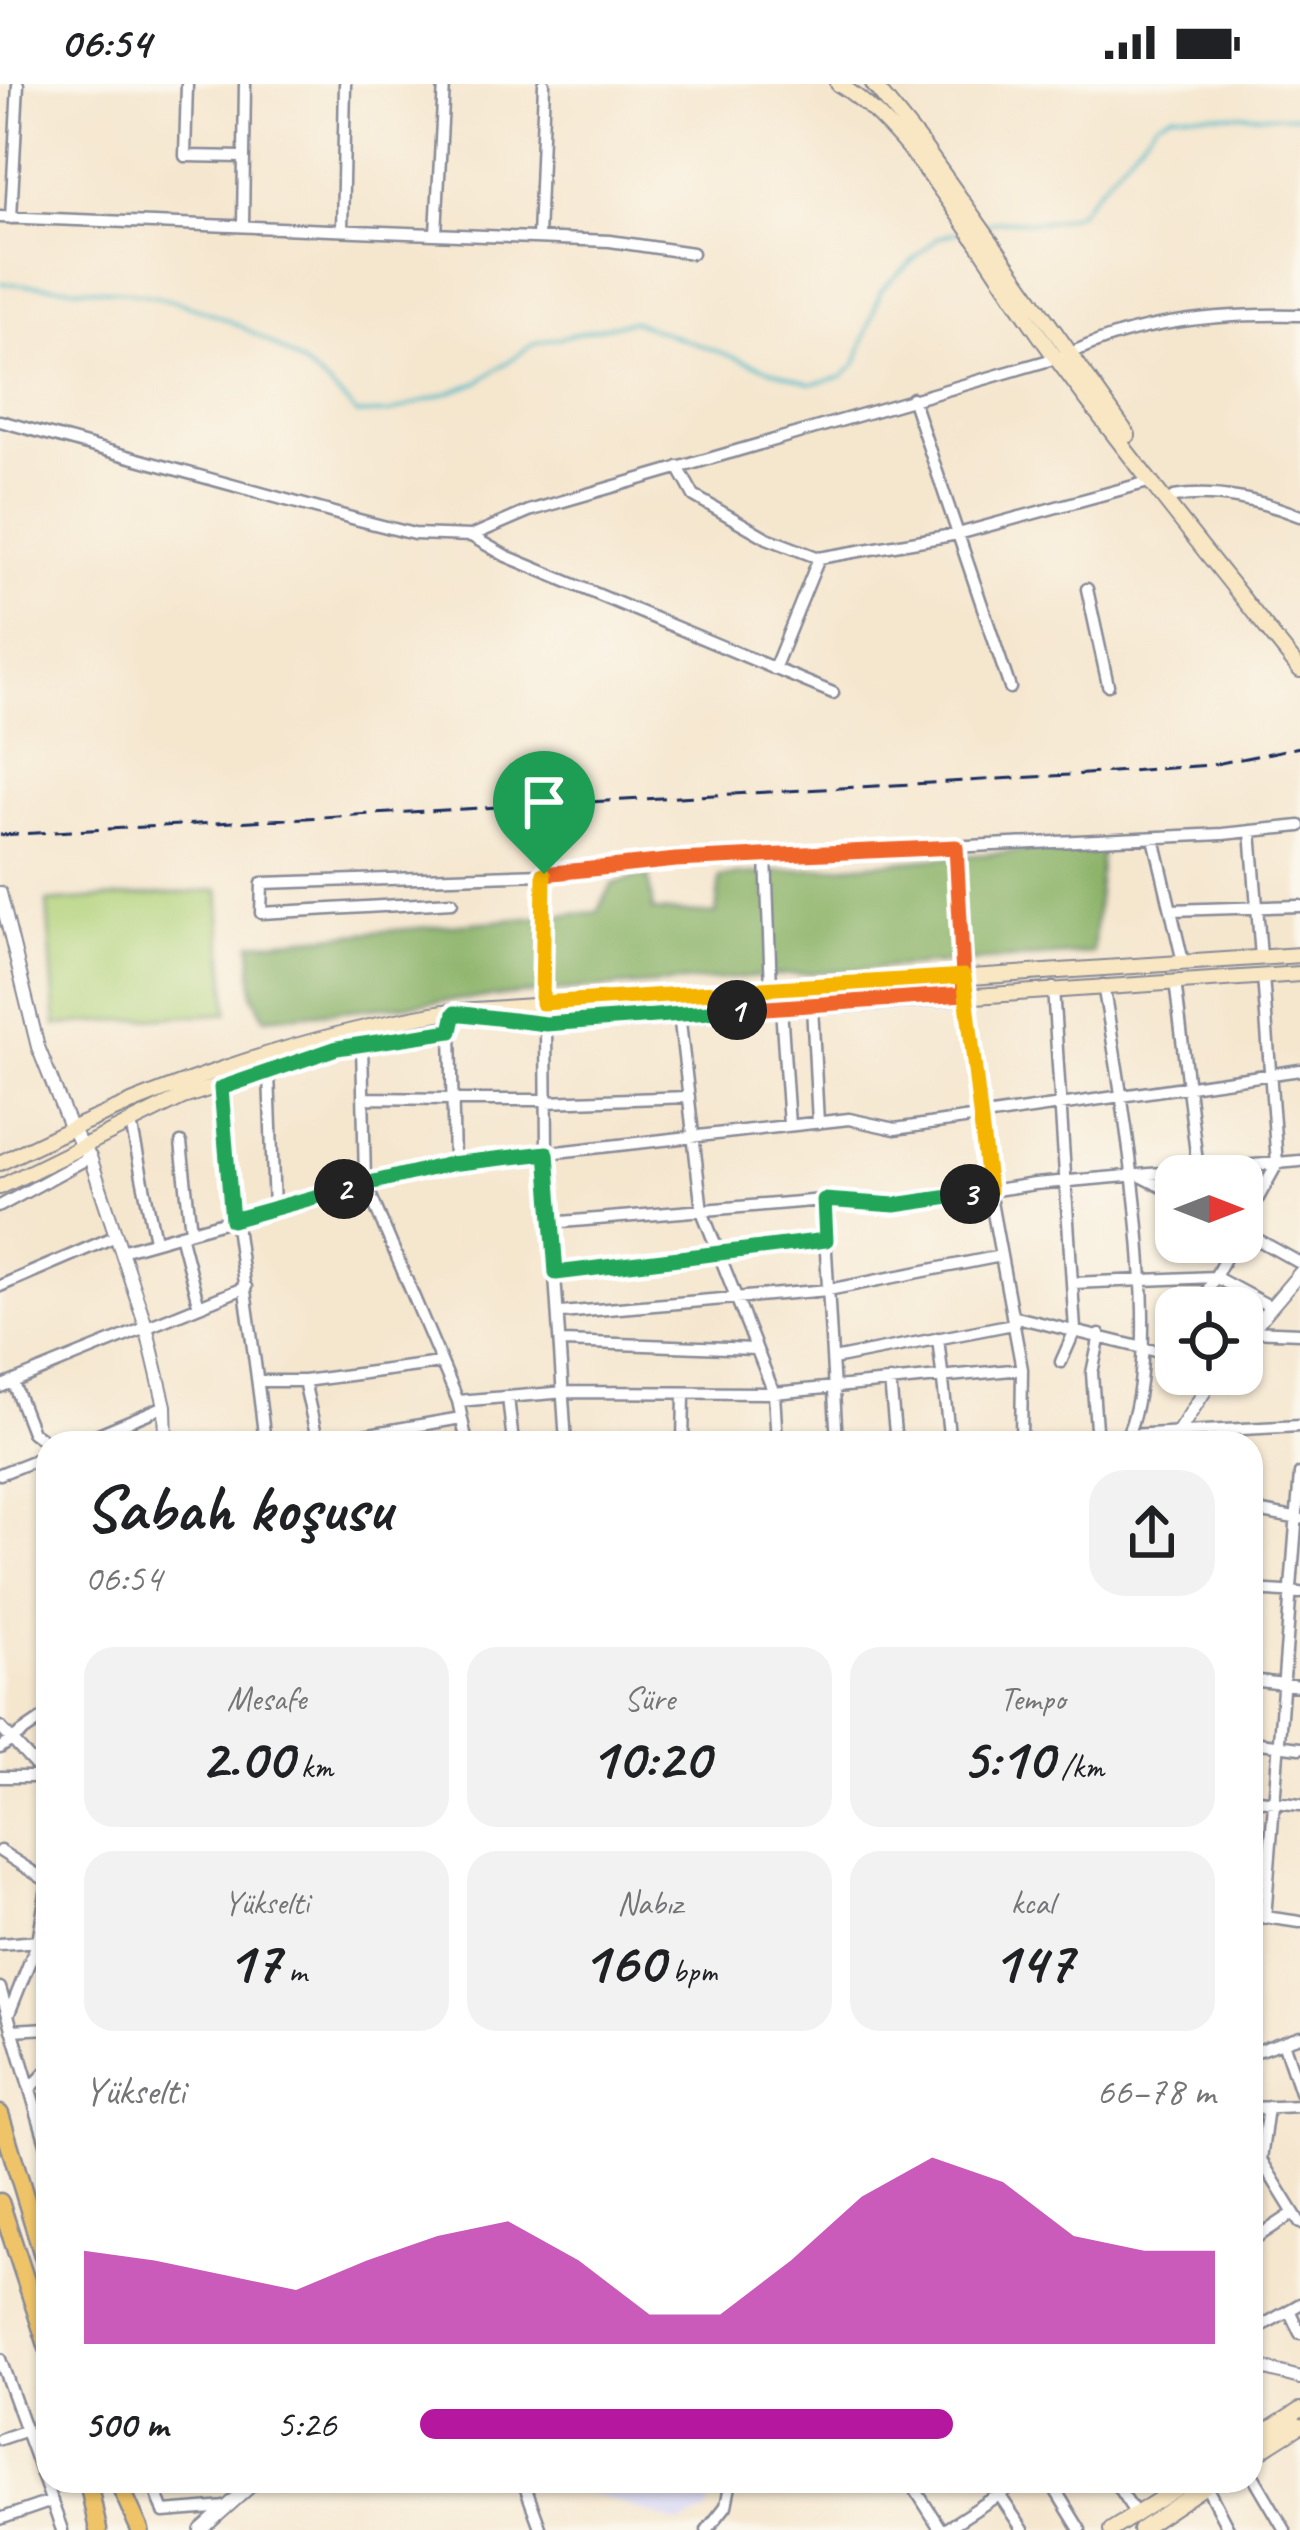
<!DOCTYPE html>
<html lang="tr">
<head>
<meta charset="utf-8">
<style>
  body { margin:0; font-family:Caveat,sans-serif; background:#f2f2f2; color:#202124; height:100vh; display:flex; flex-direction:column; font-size:45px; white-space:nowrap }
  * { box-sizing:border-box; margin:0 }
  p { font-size:39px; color:#757577 }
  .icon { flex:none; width:66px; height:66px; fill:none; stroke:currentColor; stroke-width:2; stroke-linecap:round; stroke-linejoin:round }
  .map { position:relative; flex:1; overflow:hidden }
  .sheet { position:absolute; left:36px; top:1347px; width:1227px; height:1062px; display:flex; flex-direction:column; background:#fff; border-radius:36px; box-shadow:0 3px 9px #0004 }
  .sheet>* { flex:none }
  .needle { width:78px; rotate:90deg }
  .buttons { position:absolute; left:1155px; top:1071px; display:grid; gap:24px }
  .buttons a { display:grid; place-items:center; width:108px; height:108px; border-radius:24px; background:#fff; box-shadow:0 3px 9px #0004; font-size:60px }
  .pin { position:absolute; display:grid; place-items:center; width:102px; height:102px; color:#fff; margin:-123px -51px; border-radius:50% 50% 50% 0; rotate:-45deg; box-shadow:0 0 12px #0007 }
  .pin .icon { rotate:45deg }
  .km { position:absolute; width:60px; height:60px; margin:-30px; border-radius:50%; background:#222; color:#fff; font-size:33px; line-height:60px; text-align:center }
  .round { display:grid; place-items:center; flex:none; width:126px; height:126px; border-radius:36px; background:#f2f2f2 }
  .head { display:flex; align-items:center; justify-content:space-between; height:204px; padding:0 48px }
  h1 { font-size:66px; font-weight:800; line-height:90px }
  .stats { display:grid; grid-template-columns:repeat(3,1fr); gap:18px; height:204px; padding:12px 48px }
  .stats div { display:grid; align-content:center; border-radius:30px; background:#f2f2f2; text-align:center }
  .stats b { font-size:60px; font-weight:800 }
  .stats small { font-size:33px; font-weight:400 }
  .stats p { font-size:33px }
  .chart { height:336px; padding:24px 48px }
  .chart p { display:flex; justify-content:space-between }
  .chart svg { width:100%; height:216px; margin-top:12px; fill:#b5179e; opacity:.7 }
  ul { padding:0 48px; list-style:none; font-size:39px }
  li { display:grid; grid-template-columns:192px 144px 1fr; align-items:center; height:90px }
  li i { height:30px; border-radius:15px; background:#b5179e }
  .status { display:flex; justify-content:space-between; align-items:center; height:84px; padding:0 60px; background:#fff; direction:ltr }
  .status svg { height:33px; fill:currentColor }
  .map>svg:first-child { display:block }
</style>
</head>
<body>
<div class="status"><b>06:54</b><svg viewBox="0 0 49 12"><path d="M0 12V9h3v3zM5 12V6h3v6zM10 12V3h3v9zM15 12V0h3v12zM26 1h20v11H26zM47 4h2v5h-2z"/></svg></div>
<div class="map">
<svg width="1300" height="2446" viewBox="0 0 1300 2446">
  <rect width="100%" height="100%" fill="#fbf7ec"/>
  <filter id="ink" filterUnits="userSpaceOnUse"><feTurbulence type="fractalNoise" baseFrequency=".00833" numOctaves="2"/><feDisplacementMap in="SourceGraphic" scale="24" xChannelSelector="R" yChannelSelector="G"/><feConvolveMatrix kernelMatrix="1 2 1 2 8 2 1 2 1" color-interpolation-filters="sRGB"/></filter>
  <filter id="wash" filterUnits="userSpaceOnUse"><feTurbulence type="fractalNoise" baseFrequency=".004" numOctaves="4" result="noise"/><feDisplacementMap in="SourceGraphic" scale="48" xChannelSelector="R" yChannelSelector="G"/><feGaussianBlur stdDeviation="2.7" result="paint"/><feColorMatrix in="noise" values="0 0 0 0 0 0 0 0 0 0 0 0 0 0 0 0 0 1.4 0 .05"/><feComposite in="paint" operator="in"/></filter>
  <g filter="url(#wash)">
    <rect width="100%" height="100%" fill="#f5e6ce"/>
    <path fill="#d7d7f8" d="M 578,2397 L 714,2397 L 707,2428 L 679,2440 L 585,2407 Z"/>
    <path fill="#b0d179" stroke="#66806c" stroke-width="3" d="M 219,806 L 228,929 L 56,941 L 47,818 Z"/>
    <path fill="#8cb369" stroke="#547164" stroke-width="3" d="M 1102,760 L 1093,869 L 555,907 L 265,934 L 253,911 L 251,859 L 597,828 L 613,800 L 648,790 L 653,827 L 716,830 L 720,793 Z"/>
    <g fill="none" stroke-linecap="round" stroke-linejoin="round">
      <path stroke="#4cb8c7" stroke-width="3" d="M 983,140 C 1017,130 1041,148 1078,128 L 1156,38 L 1173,29 L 1300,32
        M 0,199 C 56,204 122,202 177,218 C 245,237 310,278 357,330 L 389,329 L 477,299 L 535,259 L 631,237 L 811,300 L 842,293 L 856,280 L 881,206 L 937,154 L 962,147"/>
    </g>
  </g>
  <g filter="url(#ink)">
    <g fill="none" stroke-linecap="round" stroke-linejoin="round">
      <g stroke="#888a96" stroke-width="15">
        <path id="minor" d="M 187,0 L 185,72 L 244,73
          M 0,133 L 610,157 L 692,169
          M 11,134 L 18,0
          M 243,142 L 245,0
          M 342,146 L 345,0
          M 436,149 L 444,0
          M 538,154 L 544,0
          M 912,314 L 1010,604
          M 0,337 L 359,436 L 414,450 L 471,452 L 506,472 L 833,609
          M 678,383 L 694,412 L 767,454 L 819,474 L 958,450 L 1152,397
          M 1174,413 C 1215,406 1262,417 1300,432
          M 471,452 L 529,427 L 1067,271 C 1137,236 1223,229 1300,231
          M 1087,505 L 1108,601
          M 774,585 L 819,474
          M 1251,747 L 1261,873
          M 1154,754 L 1183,878
          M 956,763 L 965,910 L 989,1107 L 1022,1285 L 1021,1359
          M 766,772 L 771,904
          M 452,818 L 261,829 L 262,799 L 544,790 L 676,776 L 1223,750 L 1300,742
          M 1171,826 L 1300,822
          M 1175,897 L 1198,1086
          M 1103,901 C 1120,999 1171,1278 1123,1359
          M 1053,904 L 1075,1246 L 1061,1278
          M 542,919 L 544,790
          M 812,921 L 818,1039
          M 781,923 L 789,1041
          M 679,930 L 702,1127 L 774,1309 L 777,1359
          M 546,941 L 547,1069 L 566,1359
          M 451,947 L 454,1080
          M 362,959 L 365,1098 L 458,1317 L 467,1359
          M 269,990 L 274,1125
          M 221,1004 C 230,1124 252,1240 265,1359
          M 363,1014 L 452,1015
          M 452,1016 L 545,1016
          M 545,1018 L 689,1013
          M 131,1039 L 155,1156
          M 181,1059 L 191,1147
          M 1141,1092 L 1176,1110
          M 823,1116 L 837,1359
          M 0,1122 L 90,1073
          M 550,1139 L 823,1116 L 895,1121 L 1035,1100 L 1300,1077
          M 1242,1143 L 1277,1080 L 1263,892
          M 1242,1147 L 1300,1179
          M 180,1150 L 198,1219
          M 121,1167 L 365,1098 L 450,1080 L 849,1035 L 895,1045 L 1300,986
          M 556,1189 L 826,1157
          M 1072,1199 L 1215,1193 L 1271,1223
          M 0,1202 L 116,1152
          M 1198,1224 L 1234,1158
          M 561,1229 L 828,1206 L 1001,1172
          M 1012,1232 L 1176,1272
          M 1251,1247 L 1300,1249
          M 938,1254 L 950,1359
          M 563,1258 L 755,1265
          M 833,1275 L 1013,1240
          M 258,1297 L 304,1297 L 440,1279
          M 304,1297 L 318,1359
          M 890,1297 L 896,1359
          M 13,1299 L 32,1348 L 48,1360
          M 0,1303 L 246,1203
          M 508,1313 L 513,1359
          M 458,1317 L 566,1308 L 774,1309 L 1022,1285
          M 77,1359 L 165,1322
          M 318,1359 L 461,1334
          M 683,1359 L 684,1311
          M 1097,1359 L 1092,1289 L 1100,1251
          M 1100,1359 L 1128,1351 L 1300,1342
          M 0,1390 L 48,1371
          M 1251,1426 L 1300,1435
          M 1251,1506 L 1300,1509
          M 1251,1596 L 1300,1602
          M 0,1643 L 46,1693
          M 1251,1658 L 1300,1664
          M 0,1664 L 48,1631
          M 0,1693 L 48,1693
          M 1251,1715 L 1300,1721
          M 0,1767 L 47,1797
          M 1251,1769 L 1270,1770
          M 1251,1831 L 1300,1838
          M 1265,1834 L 1300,1390
          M 0,1860 L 38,1857 L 48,1865
          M 0,1904 L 48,2066
          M 8,1932 L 38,1857 L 48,1797
          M 12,1946 L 48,1944
          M 1283,1958 L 1300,2008
          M 1251,1969 L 1300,1952
          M 30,2005 L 48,1986
          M 1268,2023 L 1261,2076 L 1300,2139
          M 1251,2024 L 1300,2022
          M 1251,2157 L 1294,2129
          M 1289,2226 L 1300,2249
          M 1251,2248 L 1300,2220
          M 0,2275 L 62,2446
          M 0,2355 L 24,2347
          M 1251,2388 L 1285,2446
          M 152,2397 L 164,2428 L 226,2423
          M 523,2397 L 541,2446
          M 910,2397 L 941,2446
          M 990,2397 L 1023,2446
          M 1050,2397 L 1080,2446
          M 1114,2397 L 1136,2430
          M 1206,2402 L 1229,2446
          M 0,2435 L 52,2417
          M 707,2446 L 726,2422 L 731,2397
          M 944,2446 L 1020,2397"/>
      </g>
      <g stroke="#888a96" stroke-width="16">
        <path id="tertiary" d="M 0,809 L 38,963 L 70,1043 L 90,1073 L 146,1242 L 165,1322 L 166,1359
          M 1242,1257 L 1300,1189
          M 1171,1359 L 1216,1290
          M 1251,2281 L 1300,2294
          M 201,2446 L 256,2397"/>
      </g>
      <g stroke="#888a96" stroke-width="18">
        <path id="secondary" d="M 838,0 C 916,45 996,194 1053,270 C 1132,377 1217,482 1300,586
          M 873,0 L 924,63 L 1128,351
          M 0,1079 C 137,1009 292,954 444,928 L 1300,871
          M 0,1103 L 183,1013 L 336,964 L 451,947 L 455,929 L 546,941 L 1300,890
          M 1251,2357 L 1300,2326
          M 1251,2373 L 1300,2342
          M 1111,2446 L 1188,2397
          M 1140,2446 L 1213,2397"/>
      </g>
      <g stroke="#888a96" stroke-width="21">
        <path id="trunk" d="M 0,2030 L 48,2188
          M 0,2118 L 48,2264
          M 88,2397 L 98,2446
          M 118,2397 L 140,2446"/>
      </g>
      <use href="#minor" stroke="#fff" stroke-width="10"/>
      <use href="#tertiary" stroke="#fff" stroke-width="12"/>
      <use href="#secondary" stroke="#f9e7c3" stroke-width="14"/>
      <use href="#trunk" stroke="#efc469" stroke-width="16"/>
      <path stroke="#1b2f5e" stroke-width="3" stroke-dasharray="18 9" stroke-linecap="butt" d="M 0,751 L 1071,691 L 1211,681 L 1300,663"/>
    </g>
  </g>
  <g fill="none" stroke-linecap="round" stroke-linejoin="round" filter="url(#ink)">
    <g stroke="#fff" stroke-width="24">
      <path id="split-1" d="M 544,790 L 676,776 L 956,763 L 964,910 L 737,926"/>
    </g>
    <g stroke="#fff" stroke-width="24">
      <path id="split-2" d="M 344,1105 L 232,1136 L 221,1004 L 337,964 L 451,947 L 455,929 L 546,940 L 737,926"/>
    </g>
    <g stroke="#fff" stroke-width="24">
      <path id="split-3" d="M 344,1105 L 450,1080 L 547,1069 L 556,1189 L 826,1156 L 824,1116 L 895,1121 L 970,1110"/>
    </g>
    <g stroke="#fff" stroke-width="24">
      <path id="split-4" d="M 544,790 L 542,919 L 964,892 L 989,1107 L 970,1110"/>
    </g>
    <use href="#split-1" stroke="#f0652b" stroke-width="15"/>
    <use href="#split-2" stroke="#22a559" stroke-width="15"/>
    <use href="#split-3" stroke="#22a559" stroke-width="15"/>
    <use href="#split-4" stroke="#f5b400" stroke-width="15"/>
  </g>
</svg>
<div class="buttons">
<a><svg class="needle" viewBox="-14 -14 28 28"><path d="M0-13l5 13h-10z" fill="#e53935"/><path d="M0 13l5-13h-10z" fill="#757577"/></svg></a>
<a><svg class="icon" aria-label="locate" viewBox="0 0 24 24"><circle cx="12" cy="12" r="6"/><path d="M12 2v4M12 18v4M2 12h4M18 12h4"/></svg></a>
</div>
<div class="pin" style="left:544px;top:790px;background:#1e9e55"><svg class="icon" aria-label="arrive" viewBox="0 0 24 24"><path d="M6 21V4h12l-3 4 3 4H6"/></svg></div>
<b class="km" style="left:737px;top:926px">1</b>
<b class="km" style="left:344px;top:1105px">2</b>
<b class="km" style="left:970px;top:1110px">3</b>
<section class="sheet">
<div class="head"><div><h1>Sabah koşusu</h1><p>06:54</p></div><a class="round"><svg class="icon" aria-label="share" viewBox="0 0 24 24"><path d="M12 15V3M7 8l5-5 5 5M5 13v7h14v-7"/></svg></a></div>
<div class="stats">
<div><p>Mesafe</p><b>2.00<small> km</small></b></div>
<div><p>Süre</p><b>10:20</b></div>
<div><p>Tempo</p><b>5:10<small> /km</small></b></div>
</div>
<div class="stats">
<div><p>Yükselti</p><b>17<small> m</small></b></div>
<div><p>Nabız</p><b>160<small> bpm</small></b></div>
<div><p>kcal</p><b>147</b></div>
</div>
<div class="chart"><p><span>Yükselti</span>66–78 m</p>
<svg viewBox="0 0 160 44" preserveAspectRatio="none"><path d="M0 44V25L10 27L20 30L30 33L40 27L50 22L60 19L70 27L80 38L90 38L100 27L110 14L120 6L130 11L140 22L150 25L160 25V44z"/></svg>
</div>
<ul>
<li><b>500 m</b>5:26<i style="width:67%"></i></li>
</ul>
</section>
</div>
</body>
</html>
